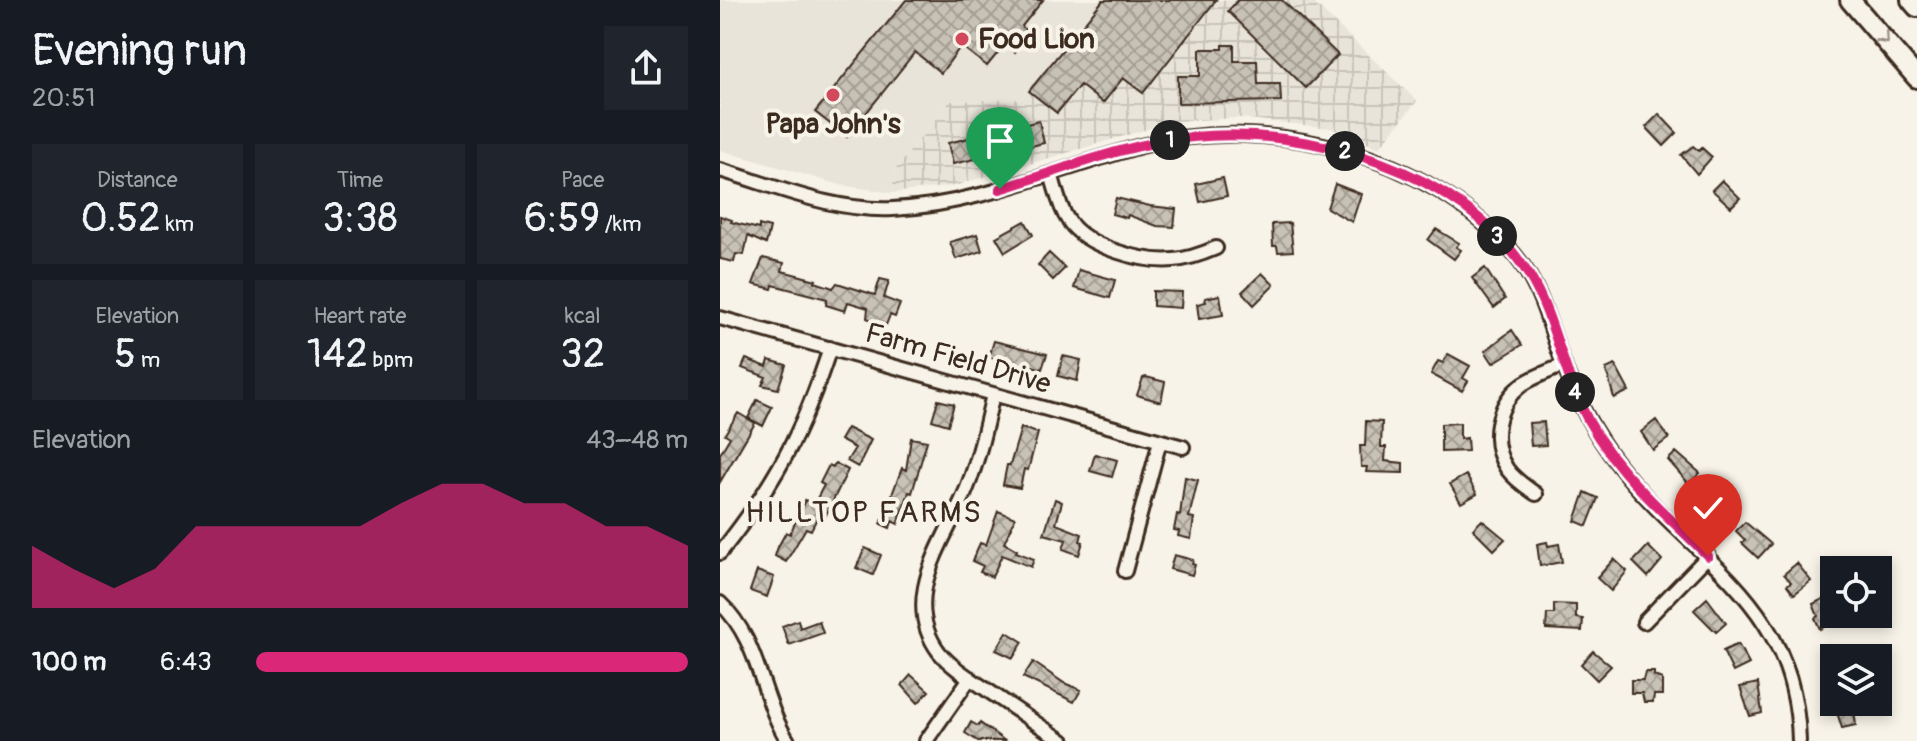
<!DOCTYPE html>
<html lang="en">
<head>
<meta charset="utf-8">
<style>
  body { margin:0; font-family:Pangolin,sans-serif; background:#20242c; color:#f1f3f6; height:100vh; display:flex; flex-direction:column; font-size:30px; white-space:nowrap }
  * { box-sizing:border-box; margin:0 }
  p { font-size:26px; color:#9ea1a6 }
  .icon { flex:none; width:44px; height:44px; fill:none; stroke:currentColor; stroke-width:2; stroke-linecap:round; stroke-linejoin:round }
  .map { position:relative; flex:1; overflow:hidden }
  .panel { display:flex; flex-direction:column; background:#171b24; width:720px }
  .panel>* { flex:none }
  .tools { position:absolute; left:1100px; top:556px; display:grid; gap:16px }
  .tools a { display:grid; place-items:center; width:72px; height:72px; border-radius:0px; background:#171b24; box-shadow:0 4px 12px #0003; font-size:40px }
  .pin { position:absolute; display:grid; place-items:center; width:68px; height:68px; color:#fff; margin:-82px -34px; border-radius:50% 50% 50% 0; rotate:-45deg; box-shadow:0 0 8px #0007 }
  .pin .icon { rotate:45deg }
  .km { position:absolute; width:40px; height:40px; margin:-20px; border-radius:50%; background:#222; color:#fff; font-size:22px; line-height:40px; text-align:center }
  .round { display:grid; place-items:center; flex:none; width:84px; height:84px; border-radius:0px; background:#20242c }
  .headline { display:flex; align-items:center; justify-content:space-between; height:136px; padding:0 32px }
  h1 { font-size:44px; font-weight:600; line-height:60px }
  .stats { display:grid; grid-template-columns:repeat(3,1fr); gap:12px; height:136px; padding:8px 32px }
  .stats div { display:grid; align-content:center; border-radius:0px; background:#20242c; text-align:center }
  .stats b { font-size:40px; font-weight:600 }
  .stats small { font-size:22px; font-weight:400 }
  .stats p { font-size:22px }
  .chart { height:224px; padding:16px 32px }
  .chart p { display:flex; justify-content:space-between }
  .chart svg { width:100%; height:144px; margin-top:8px; fill:#db2777; opacity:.7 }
  ul { padding:0 32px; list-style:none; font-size:26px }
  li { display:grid; grid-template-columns:128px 96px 1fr; align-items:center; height:60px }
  li i { height:20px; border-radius:10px; background:#db2777 }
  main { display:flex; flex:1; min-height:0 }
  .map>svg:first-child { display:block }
</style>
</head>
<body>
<main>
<section class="panel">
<div class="headline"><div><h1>Evening run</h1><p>20:51</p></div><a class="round"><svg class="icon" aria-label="share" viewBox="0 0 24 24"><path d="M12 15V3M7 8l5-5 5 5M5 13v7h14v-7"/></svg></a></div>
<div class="stats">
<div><p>Distance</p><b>0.52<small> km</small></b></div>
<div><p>Time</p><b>3:38</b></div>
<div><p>Pace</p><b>6:59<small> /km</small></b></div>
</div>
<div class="stats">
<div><p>Elevation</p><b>5<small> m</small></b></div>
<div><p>Heart rate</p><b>142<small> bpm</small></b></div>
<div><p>kcal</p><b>32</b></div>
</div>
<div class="chart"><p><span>Elevation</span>43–48 m</p>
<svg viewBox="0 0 160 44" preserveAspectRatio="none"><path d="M0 44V25L10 32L20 38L30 32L40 19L50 19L60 19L70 19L80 19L90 12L100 6L110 6L120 12L130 12L140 19L150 19L160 25V44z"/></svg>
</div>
<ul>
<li><b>100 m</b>6:43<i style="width:100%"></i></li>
</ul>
</section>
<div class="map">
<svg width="1197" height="741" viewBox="0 0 1197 741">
  <defs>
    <pattern id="industrial-grid" width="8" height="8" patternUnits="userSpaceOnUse" patternTransform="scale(2)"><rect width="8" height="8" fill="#e9e4d9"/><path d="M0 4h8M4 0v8" fill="none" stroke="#c9c4ba"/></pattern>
    <pattern id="building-cross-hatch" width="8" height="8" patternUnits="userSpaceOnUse" patternTransform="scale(2)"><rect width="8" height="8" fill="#c8c1b6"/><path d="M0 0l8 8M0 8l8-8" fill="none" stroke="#a49d93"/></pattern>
  </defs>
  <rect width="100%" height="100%" fill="#f7f3e8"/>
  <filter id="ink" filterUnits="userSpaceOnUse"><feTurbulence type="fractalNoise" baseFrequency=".0125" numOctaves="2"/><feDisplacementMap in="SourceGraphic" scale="16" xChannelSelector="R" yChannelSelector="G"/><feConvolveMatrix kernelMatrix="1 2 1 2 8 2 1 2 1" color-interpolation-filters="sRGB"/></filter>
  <g filter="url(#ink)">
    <path fill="#e9e4d9" d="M 0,0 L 380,0 L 300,99 L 230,101 L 175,170 L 172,193 L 120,185 L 0,150 Z"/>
    <path fill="url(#industrial-grid)" d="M 380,0 L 591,0 L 697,101 L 659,148 L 610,128 L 520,118 L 455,121 L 234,186 L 172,193 L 175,170 L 230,101 L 300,99 Z"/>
    <path fill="url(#building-cross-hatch)" stroke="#3b2a1e" stroke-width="2" d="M 186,0 L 323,0 L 302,26 L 308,34 L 295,52 L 285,44 L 267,66 L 241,46 L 221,73 L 195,52 L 127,137 L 95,112 Z
      M 383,0 L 496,0 L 423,93 L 403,78 L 383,103 L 360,85 L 337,113 L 309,91 Z
      M 518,0 L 562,0 L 618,55 L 586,88 L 508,11 Z
      M 503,45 L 514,45 L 514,61 L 537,61 L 538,84 L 560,84 L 561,101 L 458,103 L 458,76 L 480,76 L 480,49 L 503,49 Z
      M 939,114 L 957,133 L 944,146 L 926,127 Z
      M 319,121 L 324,143 L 233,164 L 228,143 Z
      M 973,146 L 979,151 L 982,148 L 992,157 L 977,174 L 961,155 Z
      M 503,178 L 507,196 L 480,202 L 476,184 Z
      M 1002,180 L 1020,198 L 1011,207 L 992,190 Z
      M 615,184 L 641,194 L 632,222 L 607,208 Z
      M 396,198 L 430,206 L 456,209 L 454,227 L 437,226 L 408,215 L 407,218 L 392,214 Z
      M 0,216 L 12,220 L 11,222 L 39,229 L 39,225 L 50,228 L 46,244 L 28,236 L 24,255 L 16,254 L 14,262 L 0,259 Z
      M 305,221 L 313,235 L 285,252 L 276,237 Z
      M 570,223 L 573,251 L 558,252 L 557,246 L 553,246 L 552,224 Z
      M 716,229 L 739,243 L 736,247 L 741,250 L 734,259 L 708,240 Z
      M 257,234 L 262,251 L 236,259 L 230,242 Z
      M 329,253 L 345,268 L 333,280 L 318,265 Z
      M 43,258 L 64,263 L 62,271 L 96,280 L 95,282 L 113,288 L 117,283 L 155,295 L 160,279 L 169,281 L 164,298 L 180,304 L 175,317 L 170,315 L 166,325 L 147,318 L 148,308 L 128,302 L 125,311 L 106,305 L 107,299 L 53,285 L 52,289 L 33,284 Z
      M 765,268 L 785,299 L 774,308 L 752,278 Z
      M 359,270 L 395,280 L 390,298 L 354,288 Z
      M 542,273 L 554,285 L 534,305 L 522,292 Z
      M 433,291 L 462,292 L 461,308 L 433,306 Z
      M 500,295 L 503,315 L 479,319 L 477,304 L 486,302 L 485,298 Z
      M 792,330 L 802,345 L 773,363 L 765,351 Z
      M 274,341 L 327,354 L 322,369 L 309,365 L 308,368 L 269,357 Z
      M 728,354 L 750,366 L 743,378 L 748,381 L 742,391 L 711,374 L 718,361 L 723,363 Z
      M 343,356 L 361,360 L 357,381 L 338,376 Z
      M 26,359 L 47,367 L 49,360 L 66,365 L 58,389 L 42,385 L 46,377 L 22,368 Z
      M 895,365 L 909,391 L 894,398 L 886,369 Z
      M 426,377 L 445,382 L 441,402 L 417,395 L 423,378 Z
      M 37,400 L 52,407 L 43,426 L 28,418 Z
      M 218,400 L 234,404 L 228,425 L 212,420 Z
      M 18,413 L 35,423 L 0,482 L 0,454 L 10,437 L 5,434 Z
      M 936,420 L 949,438 L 933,450 L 921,432 Z
      M 646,421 L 662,422 L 661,447 L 666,447 L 665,461 L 683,463 L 683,473 L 646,472 L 647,467 L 641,467 L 640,446 L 645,446 Z
      M 824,422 L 826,445 L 811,446 L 809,423 Z
      M 740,423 L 740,439 L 747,438 L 748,451 L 721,452 L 721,424 Z
      M 127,428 L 151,440 L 138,467 L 127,461 L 135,448 L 120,440 Z
      M 301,428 L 318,433 L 308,470 L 304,469 L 300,488 L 283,485 L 287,465 L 290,465 Z
      M 191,438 L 207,441 L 192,493 L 189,492 L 178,524 L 172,521 L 170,528 L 161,524 L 182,468 L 186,470 Z
      M 956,452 L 980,473 L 969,484 L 948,460 Z
      M 375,454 L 397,460 L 392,477 L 370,471 Z
      M 115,463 L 128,470 L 104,519 L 98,516 L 91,530 L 86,528 L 66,562 L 55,556 L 58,547 L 66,532 L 70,534 L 85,500 L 94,504 L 104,485 L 100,483 L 109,465 L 113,467 Z
      M 746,475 L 757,494 L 741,503 L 730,484 Z
      M 465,477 L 478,480 L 469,517 L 474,518 L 471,539 L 458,536 L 459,531 L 454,530 L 457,514 L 460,515 Z
      M 999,486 L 1016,504 L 1003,517 L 984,501 Z
      M 865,492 L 878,498 L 867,526 L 855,521 Z
      M 335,499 L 342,502 L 336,524 L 362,534 L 360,541 L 363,542 L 359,555 L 343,549 L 346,540 L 324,534 Z
      M 278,511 L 295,518 L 284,543 L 297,550 L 296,552 L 314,559 L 311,567 L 282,555 L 272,577 L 260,572 L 263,566 L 252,561 L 260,543 L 266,545 Z
      M 762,520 L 785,539 L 774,550 L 753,529 Z
      M 1025,522 L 1051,544 L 1038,558 L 1022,543 L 1025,540 L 1016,531 Z
      M 827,542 L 828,546 L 839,544 L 842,562 L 820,566 L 817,544 Z
      M 928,546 L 942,560 L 928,577 L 913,562 Z
      M 145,548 L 161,555 L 153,575 L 136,568 Z
      M 454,555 L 473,560 L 472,564 L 475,565 L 472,575 L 450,569 Z
      M 894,559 L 907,571 L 891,591 L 877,578 Z
      M 1077,563 L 1091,581 L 1074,594 L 1067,585 L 1071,582 L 1064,574 Z
      M 37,571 L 54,577 L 47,597 L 30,591 Z
      M 987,598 L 1006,623 L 996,632 L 974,610 Z
      M 1105,598 L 1111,603 L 1114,601 L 1114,614 L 1118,619 L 1100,629 L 1095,618 L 1098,616 L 1093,604 Z
      M 834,604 L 856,605 L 856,618 L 863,619 L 862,631 L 826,629 L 827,614 L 834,614 Z
      M 78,620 L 80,628 L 99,621 L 103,633 L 69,645 L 62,626 Z
      M 287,632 L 303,642 L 293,658 L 276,650 Z
      M 1018,644 L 1029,664 L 1013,672 L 1003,651 Z
      M 873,651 L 891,666 L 877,680 L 861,664 Z
      M 313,662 L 344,683 L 361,690 L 354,702 L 303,677 Z
      M 925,672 L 934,672 L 934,676 L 942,679 L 942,695 L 934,695 L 933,702 L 924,702 L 922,693 L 911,693 L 911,680 L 923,680 Z
      M 191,675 L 209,691 L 198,703 L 182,685 Z
      M 1038,683 L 1042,713 L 1030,716 L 1020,687 Z
      M 1122,702 L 1133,702 L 1136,725 L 1122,728 L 1114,703 Z
      M 251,722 L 258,726 L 260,723 L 285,741 L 258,741 L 245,733 Z"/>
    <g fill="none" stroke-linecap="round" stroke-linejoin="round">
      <g stroke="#3b2a1e" stroke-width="18">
        <path id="minor" d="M 0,170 C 55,186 114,212 173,209 C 258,205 339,168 421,146 C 546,113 709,153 794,254 C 821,286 829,325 843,363 C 856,399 874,433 897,463 C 972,561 1076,599 1079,741
          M 331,174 C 336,189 339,207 348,220 C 365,247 424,263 454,260 C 469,259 482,254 496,248
          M 0,318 L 463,447
          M 273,394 C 266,425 259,458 247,488 C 227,539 178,597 219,652 C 231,667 251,679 267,690 C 292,707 317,724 343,741
          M 816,494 C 806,487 795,480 787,469 C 769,442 776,403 803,384 C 815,376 830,371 844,365
          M 0,553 C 55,484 83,432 110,348
          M 405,571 L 440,441
          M 0,603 C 40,640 40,697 68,741
          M 924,622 L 988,556
          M 206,741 L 250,678"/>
      </g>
      <g stroke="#3b2a1e" stroke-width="24">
        <path id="highway" d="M 1130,0 L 1197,78
          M 1191,0 L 1197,7"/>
      </g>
      <use href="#minor" stroke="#f7f3e8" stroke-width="12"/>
      <use href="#highway" stroke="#f7f3e8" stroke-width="18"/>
    </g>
    <defs><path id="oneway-chevron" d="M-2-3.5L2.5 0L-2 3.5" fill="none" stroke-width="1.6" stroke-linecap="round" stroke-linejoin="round" transform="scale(2)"/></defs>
    <use stroke="#998e83" href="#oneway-chevron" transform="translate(1164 39) rotate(49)"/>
  </g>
  <g fill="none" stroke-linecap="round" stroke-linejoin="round" filter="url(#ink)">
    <g stroke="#fff" stroke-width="16">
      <path id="route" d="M 280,189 C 343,170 407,143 473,137 C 590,126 743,170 809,275 C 833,314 841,363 860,404 C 888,466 941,509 988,556"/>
    </g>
    <use href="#route" stroke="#db2777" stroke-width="10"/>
  </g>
  <g fill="#d1495b" stroke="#f7f3e8" stroke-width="3">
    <circle cx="242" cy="39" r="8"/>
    <circle cx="113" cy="95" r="8"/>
  </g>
  <g text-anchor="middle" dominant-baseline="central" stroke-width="8" stroke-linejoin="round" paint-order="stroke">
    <g font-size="28" font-weight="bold" fill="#3b2a1e" stroke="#f7f3e8" text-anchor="start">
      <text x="258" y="39">Food Lion</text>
      <text x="113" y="124" text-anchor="middle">Papa John's</text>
    </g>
    <g font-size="28" fill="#3b2a1e" stroke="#f7f3e8">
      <text transform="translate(238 359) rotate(16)">Farm Field Drive</text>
    </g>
    <g font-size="30" letter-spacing="2" fill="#3b2a1e" stroke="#f7f3e8">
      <text x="144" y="512">HILLTOP FARMS</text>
    </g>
  </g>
</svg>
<div class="tools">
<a><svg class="icon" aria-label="locate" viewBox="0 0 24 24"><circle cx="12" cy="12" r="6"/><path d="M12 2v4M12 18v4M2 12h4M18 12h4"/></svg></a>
<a><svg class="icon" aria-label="layers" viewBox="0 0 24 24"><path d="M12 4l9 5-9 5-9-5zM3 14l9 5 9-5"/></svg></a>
</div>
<div class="pin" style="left:280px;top:189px;background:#1e9e55"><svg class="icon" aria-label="arrive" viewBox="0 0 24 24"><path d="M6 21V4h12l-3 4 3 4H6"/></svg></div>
<div class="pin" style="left:988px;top:556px;background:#d93025"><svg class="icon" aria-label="check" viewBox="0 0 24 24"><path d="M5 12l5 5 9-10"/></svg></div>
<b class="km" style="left:450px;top:140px">1</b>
<b class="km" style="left:625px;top:151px">2</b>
<b class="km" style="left:777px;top:236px">3</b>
<b class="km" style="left:855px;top:392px">4</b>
</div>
</main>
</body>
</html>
